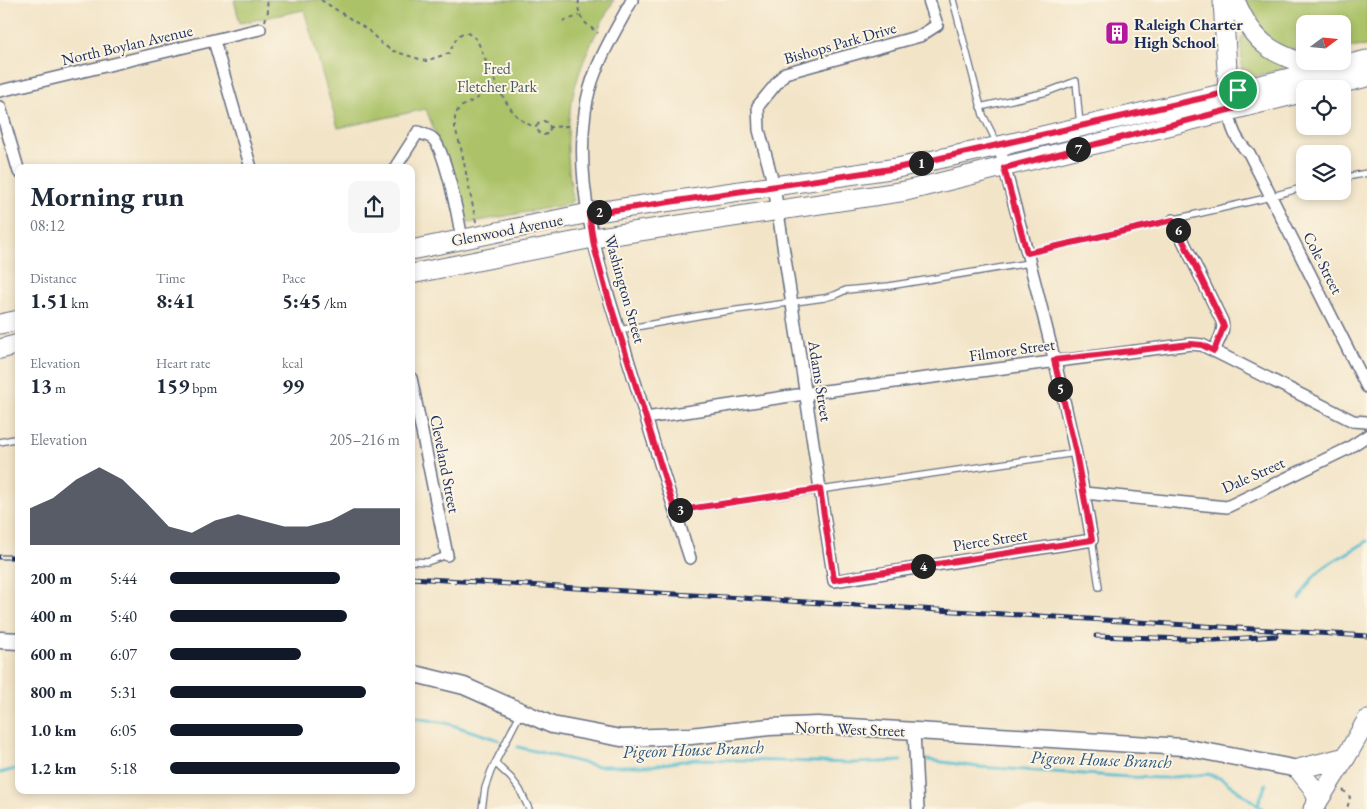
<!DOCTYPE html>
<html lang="en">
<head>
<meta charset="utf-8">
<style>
  body { margin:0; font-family:"EB Garamond",serif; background:#f6f6f7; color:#1f2937; height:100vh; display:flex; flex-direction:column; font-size:19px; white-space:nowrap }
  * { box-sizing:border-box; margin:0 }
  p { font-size:16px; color:#747a83 }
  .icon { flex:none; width:28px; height:28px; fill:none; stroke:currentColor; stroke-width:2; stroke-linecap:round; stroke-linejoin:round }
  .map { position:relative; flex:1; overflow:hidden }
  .side { position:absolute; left:15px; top:164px; width:400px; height:630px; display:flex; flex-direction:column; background:#fff; border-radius:10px; box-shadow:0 2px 8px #0003 }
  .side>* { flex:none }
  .needle { width:32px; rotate:74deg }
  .fabs { position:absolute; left:1296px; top:15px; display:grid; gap:10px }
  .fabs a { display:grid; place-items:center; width:55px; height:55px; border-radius:10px; background:#fff; box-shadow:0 2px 8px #0003; font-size:25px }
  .pin { position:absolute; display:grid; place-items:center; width:42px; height:42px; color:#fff; margin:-21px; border:2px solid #fff; border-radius:50%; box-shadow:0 1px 5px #0007 }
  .km { position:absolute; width:25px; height:25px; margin:-12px; border-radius:50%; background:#222; color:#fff; font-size:14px; line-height:25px; text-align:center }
  .round { display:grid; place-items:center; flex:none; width:52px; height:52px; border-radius:10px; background:#f6f6f7 }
  .head { display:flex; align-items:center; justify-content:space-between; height:85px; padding:0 15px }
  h1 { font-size:28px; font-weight:700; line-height:38px }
  .metrics { display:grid; grid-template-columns:repeat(3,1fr); gap:8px; height:85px; padding:5px 15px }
  .metrics div { display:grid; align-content:center }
  .metrics b { font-size:21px; font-weight:700 }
  .metrics small { font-size:14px; font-weight:400 }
  .metrics p { font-size:14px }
  .chart { height:140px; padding:10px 15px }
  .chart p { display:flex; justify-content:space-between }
  .chart svg { width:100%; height:90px; margin-top:5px; fill:#111827; opacity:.7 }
  ul { padding:0 15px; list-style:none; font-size:16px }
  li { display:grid; grid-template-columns:80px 60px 1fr; align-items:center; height:38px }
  li i { height:12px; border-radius:6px; background:#111827 }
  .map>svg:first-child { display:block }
</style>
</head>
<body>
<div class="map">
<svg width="1367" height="809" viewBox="0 0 1367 809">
  <rect width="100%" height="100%" fill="#fcf5e5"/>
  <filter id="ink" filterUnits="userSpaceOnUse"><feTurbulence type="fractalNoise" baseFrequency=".02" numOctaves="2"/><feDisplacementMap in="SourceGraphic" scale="10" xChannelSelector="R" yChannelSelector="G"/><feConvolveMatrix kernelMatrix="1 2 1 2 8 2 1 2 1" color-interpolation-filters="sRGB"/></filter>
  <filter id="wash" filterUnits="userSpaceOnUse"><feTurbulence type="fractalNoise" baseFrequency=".0096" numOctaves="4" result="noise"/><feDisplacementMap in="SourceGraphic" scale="20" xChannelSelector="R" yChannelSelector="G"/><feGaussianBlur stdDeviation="1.12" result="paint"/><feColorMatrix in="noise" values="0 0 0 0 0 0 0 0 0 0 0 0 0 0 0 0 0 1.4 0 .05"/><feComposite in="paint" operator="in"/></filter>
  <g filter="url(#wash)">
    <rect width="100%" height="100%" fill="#f2e4c7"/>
    <path fill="#abc267" stroke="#637862" d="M 234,0 L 614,0 C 573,72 559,117 573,200 L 569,204 L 469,223 L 426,109 L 338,128 L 304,10 L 240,23 Z
      M 1242,0 L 1367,0 L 1367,46 L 1343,48 L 1342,24 L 1305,24 L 1305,50 C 1300,49 1294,50 1289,49 C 1266,41 1253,19 1242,0 Z
      M 1244,36 L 1254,46 L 1285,65 L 1284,69 L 1247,78 L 1242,75 L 1241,37 Z"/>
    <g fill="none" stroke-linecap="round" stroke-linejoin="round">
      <path stroke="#53bcd0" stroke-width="3" d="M 1300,599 C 1317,562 1337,562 1367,541
        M 411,717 L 446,723 L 499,740
        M 518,747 L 596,766 L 651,766 L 695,759 L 855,763 L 901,761
        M 928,760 L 979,767 L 1129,777 L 1163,778 L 1208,774 L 1222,779 L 1263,809
        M 0,773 L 19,768
        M 1258,804 L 1266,784"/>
    </g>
  </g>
  <g filter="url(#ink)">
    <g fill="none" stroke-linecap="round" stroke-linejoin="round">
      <g stroke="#666e83" stroke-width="8">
        <path id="lane" d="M 953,0 L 983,115 L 997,143
          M 980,107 L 1047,92 L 1076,81 L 1080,125
          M 1342,178 L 1367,173
          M 1027,253 L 1262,199 L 1305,187
          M 619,330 L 708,314 L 824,298 L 835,295 L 846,290 L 889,286 L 1029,263
          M 0,442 L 19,438
          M 675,511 L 1076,453
          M 1092,540 L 1099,587
          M 411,561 L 427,562 L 447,555
          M 496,764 L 511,778 L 520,790 L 529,809
          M 482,809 L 485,788 L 491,771 L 521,712"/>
      </g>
      <g stroke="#666e83" stroke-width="14">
        <path id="street" d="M 632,0 C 615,32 594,65 587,100 C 570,191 604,280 630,366 C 650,430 669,494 690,558
          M 929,0 L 937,25 L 920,36 L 785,73 L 758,106 L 759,130 L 774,186 L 834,581 L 1092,540 C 1070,407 1033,276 999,146
          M 214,41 L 251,168
          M 0,91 L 260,29
          M 0,107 L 19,172
          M 1229,110 C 1230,126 1237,142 1249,153 L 1367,387
          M 395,168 L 418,132 C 422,134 428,135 432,138 C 445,147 459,221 462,239
          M 1173,220 L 1222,321 C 1225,332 1218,341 1214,351
          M 411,378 L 447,555
          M 646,418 L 817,392 L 1191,344 L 1202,345 L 1353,421 L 1367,422
          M 1084,493 L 1227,507 L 1347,449 L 1367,436
          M 914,732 L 918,809"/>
      </g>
      <g stroke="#666e83" stroke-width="19">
        <path id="secondary" d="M 0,640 L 19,641
          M 411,673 L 464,686 L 552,725 L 621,738 L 691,736 L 769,727 L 817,725 L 1183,747 L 1298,769"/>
      </g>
      <g stroke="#666e83" stroke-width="21">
        <path id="primary" d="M 1223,0 L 1229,104
          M 1235,0 C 1254,47 1276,56 1322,68
          M 1317,89 L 1367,77
          M 411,250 L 589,213 L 897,168 L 999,146 L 1367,60
          M 411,274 L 593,238 L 906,191 L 1305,92
          M 0,324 L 19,320
          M 0,349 L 19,344
          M 1318,800 L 1313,788 L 1298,769 L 1346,757
          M 1313,809 L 1346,757 L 1367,720"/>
      </g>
      <path stroke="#666e83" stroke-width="2" stroke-dasharray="4 4" stroke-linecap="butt" d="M 321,0 L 368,30 L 382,44 L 393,51 L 426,61 L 449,53 C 456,40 460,23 477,40 C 487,62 503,108 523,121 C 527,124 532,126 537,127
        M 579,0 C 576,18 585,23 598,33
        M 265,21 L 268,11 L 267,0
        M 563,21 L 579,16
        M 550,127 L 549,133 L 544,135 L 539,133 L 537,127 L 538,124 L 544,121 L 548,123 L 550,127 L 569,126
        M 476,222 L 461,148 L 455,128 L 455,116 L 459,108 L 498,87
        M 1343,790 L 1350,797 L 1347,809"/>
      <use href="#lane" stroke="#fff" stroke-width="5.5"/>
      <use href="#street" stroke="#fff" stroke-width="11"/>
      <use href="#secondary" stroke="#fff" stroke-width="16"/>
      <use href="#primary" stroke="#fff" stroke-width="19"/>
      <g stroke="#1b2f5e" stroke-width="5">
        <path id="rail" d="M 0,557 L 19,557
          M 411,578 L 1367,636
          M 1096,636 L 1215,640 L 1276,636"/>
      </g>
      <use href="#rail" stroke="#fcf5e5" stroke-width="3" stroke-dasharray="9" stroke-linecap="butt"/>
    </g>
  </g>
  <g fill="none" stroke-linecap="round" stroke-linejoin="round" filter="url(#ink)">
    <g stroke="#fff" stroke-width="10">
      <path id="route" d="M 1238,90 L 1236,108 L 1004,168 L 1027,253 L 1173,220 L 1224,326 L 1214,351 L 1202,345 L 1191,344 L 1054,360 L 1076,453 L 1092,540 L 834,580 L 820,489 L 675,511 L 605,287 L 594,246 L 589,214 L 897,168 Z"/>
    </g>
    <use href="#route" stroke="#e11d48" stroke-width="6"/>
  </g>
  <defs>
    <g id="building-square" transform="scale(1.25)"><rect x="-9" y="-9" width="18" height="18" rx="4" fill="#b5179e" stroke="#fcf5e5"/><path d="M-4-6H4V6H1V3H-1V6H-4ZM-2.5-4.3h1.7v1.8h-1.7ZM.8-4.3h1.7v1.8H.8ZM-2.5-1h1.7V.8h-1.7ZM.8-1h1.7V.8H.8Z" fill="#fff"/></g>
  </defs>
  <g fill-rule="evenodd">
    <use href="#building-square" x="1117" y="33"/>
  </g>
  <g text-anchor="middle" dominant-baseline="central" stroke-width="4" stroke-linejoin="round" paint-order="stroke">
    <g font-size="16" font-weight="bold" fill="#1b2f5e" stroke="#fcf5e5" text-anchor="start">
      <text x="1134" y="24">Raleigh Charter<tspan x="1134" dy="18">High School</tspan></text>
    </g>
    <g font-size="16" fill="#1b2f5e" stroke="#fcf5e5">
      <text transform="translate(840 43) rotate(-16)">Bishops Park Drive</text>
      <text transform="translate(127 45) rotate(-13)">North Boylan Avenue</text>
      <text transform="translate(507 230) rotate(-11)">Glenwood Avenue</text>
      <text transform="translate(1323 263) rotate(63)">Cole Street</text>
      <text transform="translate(625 289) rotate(74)">Washington Street</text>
      <text transform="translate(1012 350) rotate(-8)">Filmore Street</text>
      <text transform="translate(820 381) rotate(81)">Adams Street</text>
      <text transform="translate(445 464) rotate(79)">Cleveland Street</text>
      <text transform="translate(1253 475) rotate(-24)">Dale Street</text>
      <text transform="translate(990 540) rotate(-9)">Pierce Street</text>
      <text transform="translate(850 729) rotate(2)">North West Street</text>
    </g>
    <g font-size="16" fill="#465b61" stroke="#fcf5e5">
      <text x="497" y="68">Fred<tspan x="497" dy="18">Fletcher Park</tspan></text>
    </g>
    <g font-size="18" font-style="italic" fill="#2c5980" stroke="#fcf5e5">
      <text transform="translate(693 749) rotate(-2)">Pigeon House Branch</text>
      <text transform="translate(1101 759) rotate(2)">Pigeon House Branch</text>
    </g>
  </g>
</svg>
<div class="fabs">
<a><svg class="needle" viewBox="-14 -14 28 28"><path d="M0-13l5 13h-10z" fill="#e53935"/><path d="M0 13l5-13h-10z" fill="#747a83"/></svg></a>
<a><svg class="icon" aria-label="locate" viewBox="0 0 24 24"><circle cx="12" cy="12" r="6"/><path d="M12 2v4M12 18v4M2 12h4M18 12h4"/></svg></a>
<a><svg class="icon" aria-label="layers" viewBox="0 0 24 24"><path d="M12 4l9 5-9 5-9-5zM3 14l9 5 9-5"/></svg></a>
</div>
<div class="pin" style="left:1238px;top:90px;background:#1e9e55"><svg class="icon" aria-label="arrive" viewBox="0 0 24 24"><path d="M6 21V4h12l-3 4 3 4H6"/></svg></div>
<b class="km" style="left:921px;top:163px">1</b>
<b class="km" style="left:599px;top:212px">2</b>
<b class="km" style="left:680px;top:510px">3</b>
<b class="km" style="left:923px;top:566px">4</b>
<b class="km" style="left:1060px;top:389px">5</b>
<b class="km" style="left:1178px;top:230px">6</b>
<b class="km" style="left:1078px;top:149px">7</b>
<section class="side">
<div class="head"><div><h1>Morning run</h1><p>08:12</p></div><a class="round"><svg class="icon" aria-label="share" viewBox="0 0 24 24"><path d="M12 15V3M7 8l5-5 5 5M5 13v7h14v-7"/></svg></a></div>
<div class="metrics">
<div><p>Distance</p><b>1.51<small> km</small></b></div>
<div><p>Time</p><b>8:41</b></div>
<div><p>Pace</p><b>5:45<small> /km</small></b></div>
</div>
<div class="metrics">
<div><p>Elevation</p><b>13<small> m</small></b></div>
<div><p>Heart rate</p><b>159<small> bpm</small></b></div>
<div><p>kcal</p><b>99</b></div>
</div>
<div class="chart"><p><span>Elevation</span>205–216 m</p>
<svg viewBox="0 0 160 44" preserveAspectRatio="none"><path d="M0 44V26L10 21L20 12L30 6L40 12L50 23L60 35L70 38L80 32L90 29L100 32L110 35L120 35L130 32L140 26L150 26L160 26V44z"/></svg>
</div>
<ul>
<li><b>200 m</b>5:44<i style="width:74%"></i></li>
<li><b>400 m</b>5:40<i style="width:77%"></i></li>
<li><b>600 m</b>6:07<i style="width:57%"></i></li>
<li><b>800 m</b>5:31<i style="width:85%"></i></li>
<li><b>1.0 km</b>6:05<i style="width:58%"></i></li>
<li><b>1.2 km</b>5:18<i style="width:100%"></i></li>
</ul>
</section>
</div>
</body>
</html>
